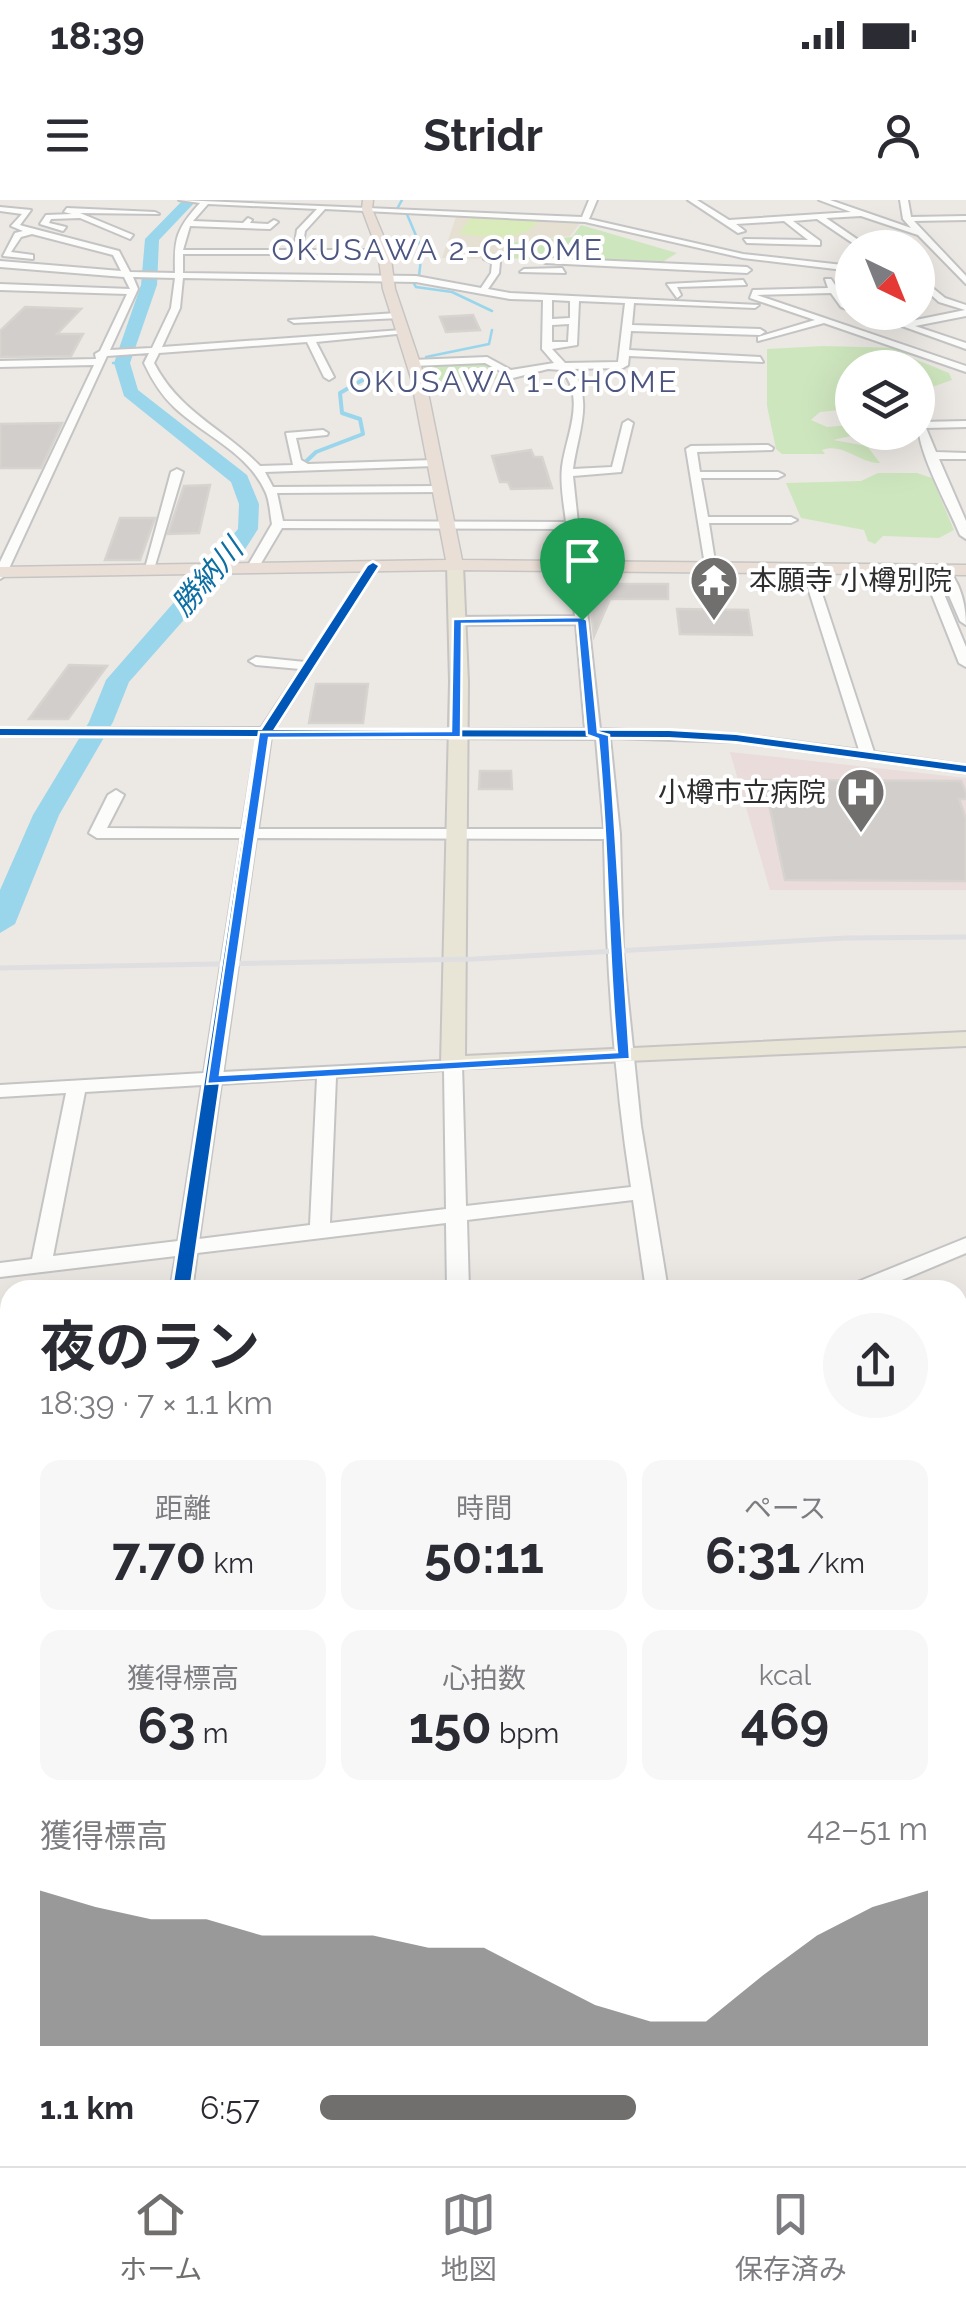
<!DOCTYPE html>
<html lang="ja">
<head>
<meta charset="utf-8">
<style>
  body { margin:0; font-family:Raleway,"Noto Sans JP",sans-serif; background:#f7f7f7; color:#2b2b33; height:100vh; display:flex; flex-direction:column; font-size:38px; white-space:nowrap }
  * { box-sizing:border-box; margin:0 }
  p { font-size:32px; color:#7c7c81 }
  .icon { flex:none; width:55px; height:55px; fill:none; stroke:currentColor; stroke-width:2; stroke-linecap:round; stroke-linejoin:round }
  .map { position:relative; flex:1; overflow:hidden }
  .sheet { position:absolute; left:0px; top:1080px; width:968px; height:888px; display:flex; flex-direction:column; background:#fff; border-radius:30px 30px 0 0; box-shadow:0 10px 40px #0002 }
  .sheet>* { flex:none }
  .needle { width:65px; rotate:137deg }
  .buttons { position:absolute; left:835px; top:30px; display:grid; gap:20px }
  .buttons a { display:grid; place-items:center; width:100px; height:100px; border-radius:50%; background:#fff; box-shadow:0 10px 40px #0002; font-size:50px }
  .pin { position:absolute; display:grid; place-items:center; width:85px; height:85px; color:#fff; margin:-102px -42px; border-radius:50% 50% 50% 0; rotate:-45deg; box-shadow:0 0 10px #0007 }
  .pin .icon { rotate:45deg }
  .round { display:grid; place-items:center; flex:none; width:105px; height:105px; border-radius:52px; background:#f7f7f7 }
  .overview { display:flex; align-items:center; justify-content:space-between; height:170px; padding:0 40px }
  h1 { font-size:55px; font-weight:700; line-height:75px }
  .stats { display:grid; grid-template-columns:repeat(3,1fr); gap:15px; height:170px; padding:10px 40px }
  .stats div { display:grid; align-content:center; border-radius:20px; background:#f7f7f7; text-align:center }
  .stats b { font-size:50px; font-weight:700 }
  .stats small { font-size:28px; font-weight:400 }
  .stats p { font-size:28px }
  .chart { height:280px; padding:20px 40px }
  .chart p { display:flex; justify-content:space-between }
  .chart svg { width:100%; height:180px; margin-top:10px; fill:#706f6e; opacity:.7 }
  ul { padding:0 40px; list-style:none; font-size:32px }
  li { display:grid; grid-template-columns:160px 120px 1fr; align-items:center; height:75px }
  li i { height:25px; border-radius:12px; background:#706f6e }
  .status { display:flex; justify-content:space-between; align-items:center; height:70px; padding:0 50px; background:#fff; direction:ltr }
  .status svg { height:28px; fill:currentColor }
  header { display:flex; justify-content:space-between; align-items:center; height:130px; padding:0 40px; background:#fff; font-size:45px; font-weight:700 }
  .menu { display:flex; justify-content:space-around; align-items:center; height:140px; border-top:2px solid #e1e1e2; background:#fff; font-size:28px; color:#7c7c81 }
  .menu a { display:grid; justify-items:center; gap:5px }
  .menu .selected { color:#706f6e }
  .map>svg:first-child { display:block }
</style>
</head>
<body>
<div class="status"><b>18:39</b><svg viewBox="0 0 49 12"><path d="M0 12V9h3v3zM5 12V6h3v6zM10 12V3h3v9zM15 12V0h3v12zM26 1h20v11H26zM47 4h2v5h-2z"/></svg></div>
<header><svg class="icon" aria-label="menu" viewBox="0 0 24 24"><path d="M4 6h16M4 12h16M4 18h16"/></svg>Stridr<svg class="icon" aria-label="person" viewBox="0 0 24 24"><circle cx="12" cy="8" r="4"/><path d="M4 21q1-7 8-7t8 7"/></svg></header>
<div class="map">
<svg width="966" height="1966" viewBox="0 0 966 1966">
  <rect width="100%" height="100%" fill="#ece8e4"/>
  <path fill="#e6e0d3" d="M 457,14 L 513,17 L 581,22 L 570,36 L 513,42 L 499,59 L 442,58 Z"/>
  <path fill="#e9dcdb" d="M 730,552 L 966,578 L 966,690 L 770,690 Z"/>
  <path fill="#cee6be" d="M 581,25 L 677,53 L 661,63 L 503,58 L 514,42 L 572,37 Z
    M 823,146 L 900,148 L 912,158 L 949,173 L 952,180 L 918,192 L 918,168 L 852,168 L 850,209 L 820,212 L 811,220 L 827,227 L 852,225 L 852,232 L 864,233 L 833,240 L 867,246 L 880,263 C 859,263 843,242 822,250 L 825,254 L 782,254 L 776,249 L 767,206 L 767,149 Z
    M 484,162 L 503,179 L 432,182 L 427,164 Z
    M 878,273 L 917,273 L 932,278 L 954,330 L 939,338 L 883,336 L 875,344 L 868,341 L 864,330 L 801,318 L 786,283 L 861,281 Z"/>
  <path fill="#d9eabb" d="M 477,16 L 540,20 C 521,45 487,36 459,34 L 470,18 Z"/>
  <path fill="#99d6ec" d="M 10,1566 L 10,1796 L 0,1797 L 0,1569 Z
    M 966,1587 L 966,1741 L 958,1742 L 958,1588 Z"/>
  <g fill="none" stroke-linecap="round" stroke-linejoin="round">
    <path stroke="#99d6ec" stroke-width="2.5" d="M 397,9 L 402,0
      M 406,12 L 420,45
      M 419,76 L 422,50
      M 413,82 L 416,87 L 452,92 L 492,111
      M 426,157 L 489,144 L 492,130
      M 113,163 L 122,163"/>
    <path stroke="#99d6ec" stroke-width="4" d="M 296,271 L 316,252 L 363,234 L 360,219 L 342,213 L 340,193 L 366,178 L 395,171"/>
    <path fill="#99d6ec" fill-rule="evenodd" d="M 183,0 L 197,0 L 159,40 L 157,85 L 130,163 L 138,190 L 247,275 L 259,304 L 258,329 L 242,354 L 129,482 L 113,522 L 59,615 L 15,724 L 0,733 L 0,690 L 33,615 L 89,522 L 106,480 L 238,329 L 239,304 L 231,282 L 124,196 L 114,163 L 141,85 L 145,39 Z"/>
  </g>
  <path fill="#d1cecb" stroke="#d7d4d0" stroke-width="2.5" d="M 25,107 L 81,109 L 57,134 L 83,134 L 71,156 L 0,157 L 0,131 Z
    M 473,115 L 480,130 L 446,132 L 440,117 Z
    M 62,223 L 41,268 L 0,268 L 0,224 Z
    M 531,250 L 534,257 L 542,257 L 552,288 L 511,289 L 508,282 L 500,282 L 492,256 Z
    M 210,285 L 199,333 L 168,334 L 184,286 Z
    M 120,318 L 155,318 L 140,360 L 105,360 Z
    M 588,384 L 668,384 L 668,399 L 610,399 L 594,436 Z
    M 677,409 L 748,410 L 752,435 L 680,434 Z
    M 69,465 L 107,466 L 68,519 L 29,519 Z
    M 316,484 L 368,484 L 363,523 L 309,523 Z
    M 480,571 L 511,571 L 512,589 L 479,589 Z
    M 764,580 L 961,581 L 966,593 L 966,599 L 959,599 L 966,619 L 966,681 L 785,680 Z"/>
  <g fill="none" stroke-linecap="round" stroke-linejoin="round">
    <g stroke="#c5c4c5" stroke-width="4">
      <path id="minor" d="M 179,0 L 582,17 L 589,0 L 597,0 L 589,19 L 743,54 L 852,66 L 852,71 L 743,58 L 585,22 L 325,9 L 305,31 L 302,50 L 384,50 L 387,54 L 183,54 L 183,73 L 416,76 L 481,88 L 491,73 L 492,63 L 484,59 L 488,56 L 500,62 L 499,73 L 488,89 L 510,93 L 759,105 L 755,108 L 634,103 L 632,125 L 760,129 L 765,132 L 760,135 L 631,131 L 629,150 L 760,157 L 763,162 L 629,156 L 628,165 L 623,168 L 571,169 C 595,199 577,235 573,269 L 612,267 L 623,223 L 628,220 L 633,223 L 621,272 L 573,276 L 578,323 L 581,326 L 578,329 L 600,529 L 736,534 L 859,550 L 802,369 L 808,365 L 814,369 L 874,552 L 966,565 L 966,573 L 736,542 L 610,538 L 620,634 L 623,751 L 641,926 L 668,1090 L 646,1090 L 633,1000 L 467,1020 L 469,1090 L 447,1090 L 446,1023 L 197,1053 L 192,1090 L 170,1090 L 176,1056 L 0,1077 L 0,1063 L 32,1059 L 66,893 L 0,897 L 0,885 L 204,873 L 241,638 L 97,638 L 89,633 L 108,595 L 116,590 L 124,595 L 107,628 L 242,629 L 257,537 L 0,536 L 0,528 L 261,528 L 300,469 L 256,465 L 249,461 L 256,457 L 305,462 L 367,366 L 373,362 L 379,366 L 275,529 L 585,529 L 576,424 L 456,425 L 450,421 L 456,417 L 575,416 L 567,329 L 282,328 L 257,370 L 249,370 L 247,367 L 272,324 C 270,314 270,303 266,293 C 249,253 205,236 175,208 C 161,195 152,180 144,163 L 149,153 L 107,156 L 6,375 L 0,379 L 0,362 L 94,165 L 0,167 L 0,161 L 96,159 L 95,154 L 100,151 L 127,94 L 0,90 L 0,84 L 130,89 L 124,77 L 0,67 L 0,61 L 121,71 L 113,55 L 32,34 L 21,37 L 11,52 L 33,55 L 33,59 L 3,56 L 15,33 L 23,31 L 11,26 L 22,14 L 0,11 L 0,7 L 31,10 L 20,25 L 23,26 L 119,51 L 130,72 L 175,73 C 174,39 176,29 200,3 ZM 208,4 L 317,9 L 297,30 L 294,50 L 183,50 L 190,26 L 270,29 L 278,22 L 274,20 L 268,24 L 250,23 L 252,20 L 248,18 L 243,23 L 193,21 ZM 133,77 L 175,78 L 171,108 L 152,148 L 110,150 L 138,89 ZM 183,78 L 416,82 L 510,99 L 543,100 L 542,149 L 554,163 L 511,170 L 487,157 L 413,160 L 408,163 L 413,166 L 485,163 L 513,178 L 548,169 L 561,170 C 587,198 566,235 562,267 C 560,285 564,305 566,322 L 283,321 L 277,293 L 440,292 L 446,289 L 440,286 L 273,287 L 265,272 L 434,266 L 439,263 L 434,260 L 308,264 L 301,260 L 296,238 L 327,235 L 328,233 L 323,230 L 286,233 L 293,265 L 260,266 C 223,228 179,212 154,163 L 159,153 L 307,142 L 324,177 L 329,180 L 334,177 L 316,142 L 407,133 L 402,130 L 162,147 L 180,108 ZM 552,100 L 570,101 L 570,118 L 552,119 ZM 579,101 L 625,103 L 618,162 L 565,163 L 552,149 L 577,145 ZM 569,124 L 568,142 L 552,142 L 552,125 ZM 271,537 L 596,539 L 604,629 L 258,629 ZM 256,638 L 604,639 C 606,755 613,871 631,987 L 466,1006 L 462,864 L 460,860 L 223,872 ZM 444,870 L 446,1009 L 330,1023 L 336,877 ZM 317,878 L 310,1025 L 199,1039 L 221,884 ZM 202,885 L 178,1041 L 53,1056 L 85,892 Z
        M 688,0 L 697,0 L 729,20 L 851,12 L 819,0 L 830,0 L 911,28 L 903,19 L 900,0 L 908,0 L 911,17 L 966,16 L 966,20 L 914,21 L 966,76 L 966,84 L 918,35 L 861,16 L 826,18 L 870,48 L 860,48 L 817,19 L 793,21 L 820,41 L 820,45 L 747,43 L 744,39 L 808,40 L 784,21 L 736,24 L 745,31 L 738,33 Z
        M 67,8 L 155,12 L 159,14 L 80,13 L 133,35 L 130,39 L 80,18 L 51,19 L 49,23 L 66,27 L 63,31 L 40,24 L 46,15 L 72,14 L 64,12 Z
        M 548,58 L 747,67 L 751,70 L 747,73 L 545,63 Z
        M 562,68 L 565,73 L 520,72 L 524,69 Z
        M 918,76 L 945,98 L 966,105 L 966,116 L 915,126 L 966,143 L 966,149 L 863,112 L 877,112 L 906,122 L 965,110 L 939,102 L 918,83 Z
        M 825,79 L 831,79 L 847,103 L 852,105 L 852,111 L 841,107 L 831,93 L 757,95 L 966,166 L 966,172 L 824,123 L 758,141 L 758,137 L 815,120 L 750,98 L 753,90 L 828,88 Z
        M 743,80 L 746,85 L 677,87 L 681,95 L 677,98 L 667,84 Z
        M 397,113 L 400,118 L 294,123 L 289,120 Z
        M 966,221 L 966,227 L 926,228 L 936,252 L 966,253 L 966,259 L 939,259 L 966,321 L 966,339 L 960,335 C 948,306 914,245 919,222 Z
        M 768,245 L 773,248 L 772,250 L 697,252 L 700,272 L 778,272 L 784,275 L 778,278 L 701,278 L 708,317 L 791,317 L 797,320 L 791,323 L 709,323 L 716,368 L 706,371 L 686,249 L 691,246 Z
        M 177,269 L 183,272 L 154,369 L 144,372 L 171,272 Z
        M 928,366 L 934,370 L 966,447 L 966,467 L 959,463 L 922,370 Z
        M 944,366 C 960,379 966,405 966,425 L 960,421 L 938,370 Z
        M 966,1038 L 966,1053 L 878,1090 L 847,1090 L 850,1085 Z
        M 0,1817 L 10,1817 L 10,1847 L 0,1847 Z
        M 466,1958 L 503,1958 L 506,1966 L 469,1966 Z"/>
    </g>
    <g stroke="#c6c5c4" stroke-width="4">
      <path id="major" d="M 455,360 L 463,365 L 468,482 L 465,856 L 966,832 L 966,846 L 445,869 L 441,864 L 450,482 L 447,365 Z
        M 958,1151 L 966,1152 L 966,1172 L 958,1171 Z
        M 958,1175 L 966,1176 L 966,1198 L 958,1196 Z
        M 10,1375 L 10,1402 L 0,1405 L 0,1378 Z
        M 10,1416 L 10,1444 L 0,1448 L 0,1420 Z"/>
    </g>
    <g stroke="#c6c5c4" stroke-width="3">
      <path id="highway" d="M 363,0 L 373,0 L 372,9 L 390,52 L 395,89 L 425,178 L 462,360 L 966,365 L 966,375 L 455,370 L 0,377 L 0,367 L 446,360 L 411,178 L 383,89 L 378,52 L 362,9 Z"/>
    </g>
    <use href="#minor" fill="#fcfcfb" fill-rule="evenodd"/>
    <use href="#major" fill="#e8e4d6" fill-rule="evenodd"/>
    <use href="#highway" fill="#eadfd6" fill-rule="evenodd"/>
    <path stroke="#dfdfe1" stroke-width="5" d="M 0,768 L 474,759 L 846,738 L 966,737"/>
    <g stroke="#fff" stroke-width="6">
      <path id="cycleway" d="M 373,363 L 378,366 L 273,530 L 669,531 L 736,535 L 966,566 L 966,572 L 736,541 L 669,537 L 269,536 L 189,1090 L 173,1090 L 258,536 L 0,535 L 0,529 L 262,530 L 368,366 Z"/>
    </g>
    <use href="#cycleway" fill="#0057b8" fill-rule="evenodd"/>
  </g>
  <path fill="#1a73e8" stroke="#fff" stroke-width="2.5" fill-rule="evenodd" d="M 582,417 L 587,420 L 598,532 L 609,535 L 630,859 L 207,884 L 259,532 L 451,531 L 453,419 ZM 577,423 L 587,535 L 598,539 C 609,643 607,748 617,852 L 220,875 L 269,538 L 461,537 L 462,424 Z"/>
  <defs>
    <g id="temple-pin" transform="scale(2.5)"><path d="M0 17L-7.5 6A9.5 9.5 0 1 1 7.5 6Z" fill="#706f6e" stroke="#fff"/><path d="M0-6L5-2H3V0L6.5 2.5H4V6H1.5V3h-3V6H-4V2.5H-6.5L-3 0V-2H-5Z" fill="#fff"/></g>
    <g id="hospital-pin" transform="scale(2.5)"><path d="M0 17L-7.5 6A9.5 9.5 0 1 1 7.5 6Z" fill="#706f6e" stroke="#fff"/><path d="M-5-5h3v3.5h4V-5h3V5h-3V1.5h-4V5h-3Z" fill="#fff"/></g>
  </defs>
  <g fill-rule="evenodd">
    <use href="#temple-pin" x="714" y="380"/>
    <use href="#hospital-pin" x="861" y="592"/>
  </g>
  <g text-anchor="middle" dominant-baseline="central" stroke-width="8" stroke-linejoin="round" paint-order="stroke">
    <g font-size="28" fill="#2e2e2e" stroke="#fff" text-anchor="start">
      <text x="749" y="380">本願寺 小樽別院</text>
      <text x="826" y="592" text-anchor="end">小樽市立病院</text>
    </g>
    <g font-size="30" letter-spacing="2.5" fill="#4d5680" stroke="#fff">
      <text x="438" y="49">OKUSAWA 2-CHOME</text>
      <text x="514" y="181">OKUSAWA 1-CHOME</text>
    </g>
    <g font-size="30" font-style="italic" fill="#0d6fa3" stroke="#fff">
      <text transform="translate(207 377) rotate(-49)">勝納川</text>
    </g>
  </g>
</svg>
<div class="buttons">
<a><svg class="needle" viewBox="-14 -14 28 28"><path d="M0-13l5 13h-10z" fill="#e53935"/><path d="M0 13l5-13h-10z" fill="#7c7c81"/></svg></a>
<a><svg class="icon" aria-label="layers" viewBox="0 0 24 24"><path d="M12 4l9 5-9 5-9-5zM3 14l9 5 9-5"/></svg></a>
</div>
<div class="pin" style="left:582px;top:420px;background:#1e9e55"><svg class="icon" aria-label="arrive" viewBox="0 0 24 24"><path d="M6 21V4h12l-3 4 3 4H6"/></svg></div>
<section class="sheet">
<div class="overview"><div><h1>夜のラン</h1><p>18:39 · 7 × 1.1 km</p></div><a class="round"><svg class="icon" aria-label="share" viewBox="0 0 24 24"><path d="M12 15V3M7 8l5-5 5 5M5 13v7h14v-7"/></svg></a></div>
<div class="stats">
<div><p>距離</p><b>7.70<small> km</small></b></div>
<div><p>時間</p><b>50:11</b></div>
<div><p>ペース</p><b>6:31<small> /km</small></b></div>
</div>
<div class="stats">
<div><p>獲得標高</p><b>63<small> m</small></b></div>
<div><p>心拍数</p><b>150<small> bpm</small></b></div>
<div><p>kcal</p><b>469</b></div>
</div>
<div class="chart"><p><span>獲得標高</span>42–51 m</p>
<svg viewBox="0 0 160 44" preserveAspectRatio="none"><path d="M0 44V6L10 10L20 13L30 13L40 17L50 17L60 17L70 20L80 20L90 27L100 34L110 38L120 38L130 27L140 17L150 10L160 6V44z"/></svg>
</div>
<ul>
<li><b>1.1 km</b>6:57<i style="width:52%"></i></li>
</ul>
</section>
</div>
<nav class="menu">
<a class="selected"><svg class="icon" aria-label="home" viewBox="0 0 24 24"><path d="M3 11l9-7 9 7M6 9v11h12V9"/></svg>ホーム</a>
<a><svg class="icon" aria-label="map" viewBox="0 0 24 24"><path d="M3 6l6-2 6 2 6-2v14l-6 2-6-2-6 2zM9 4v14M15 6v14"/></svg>地図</a>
<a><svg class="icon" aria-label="saved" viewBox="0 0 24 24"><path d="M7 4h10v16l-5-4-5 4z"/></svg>保存済み</a>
</nav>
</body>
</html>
